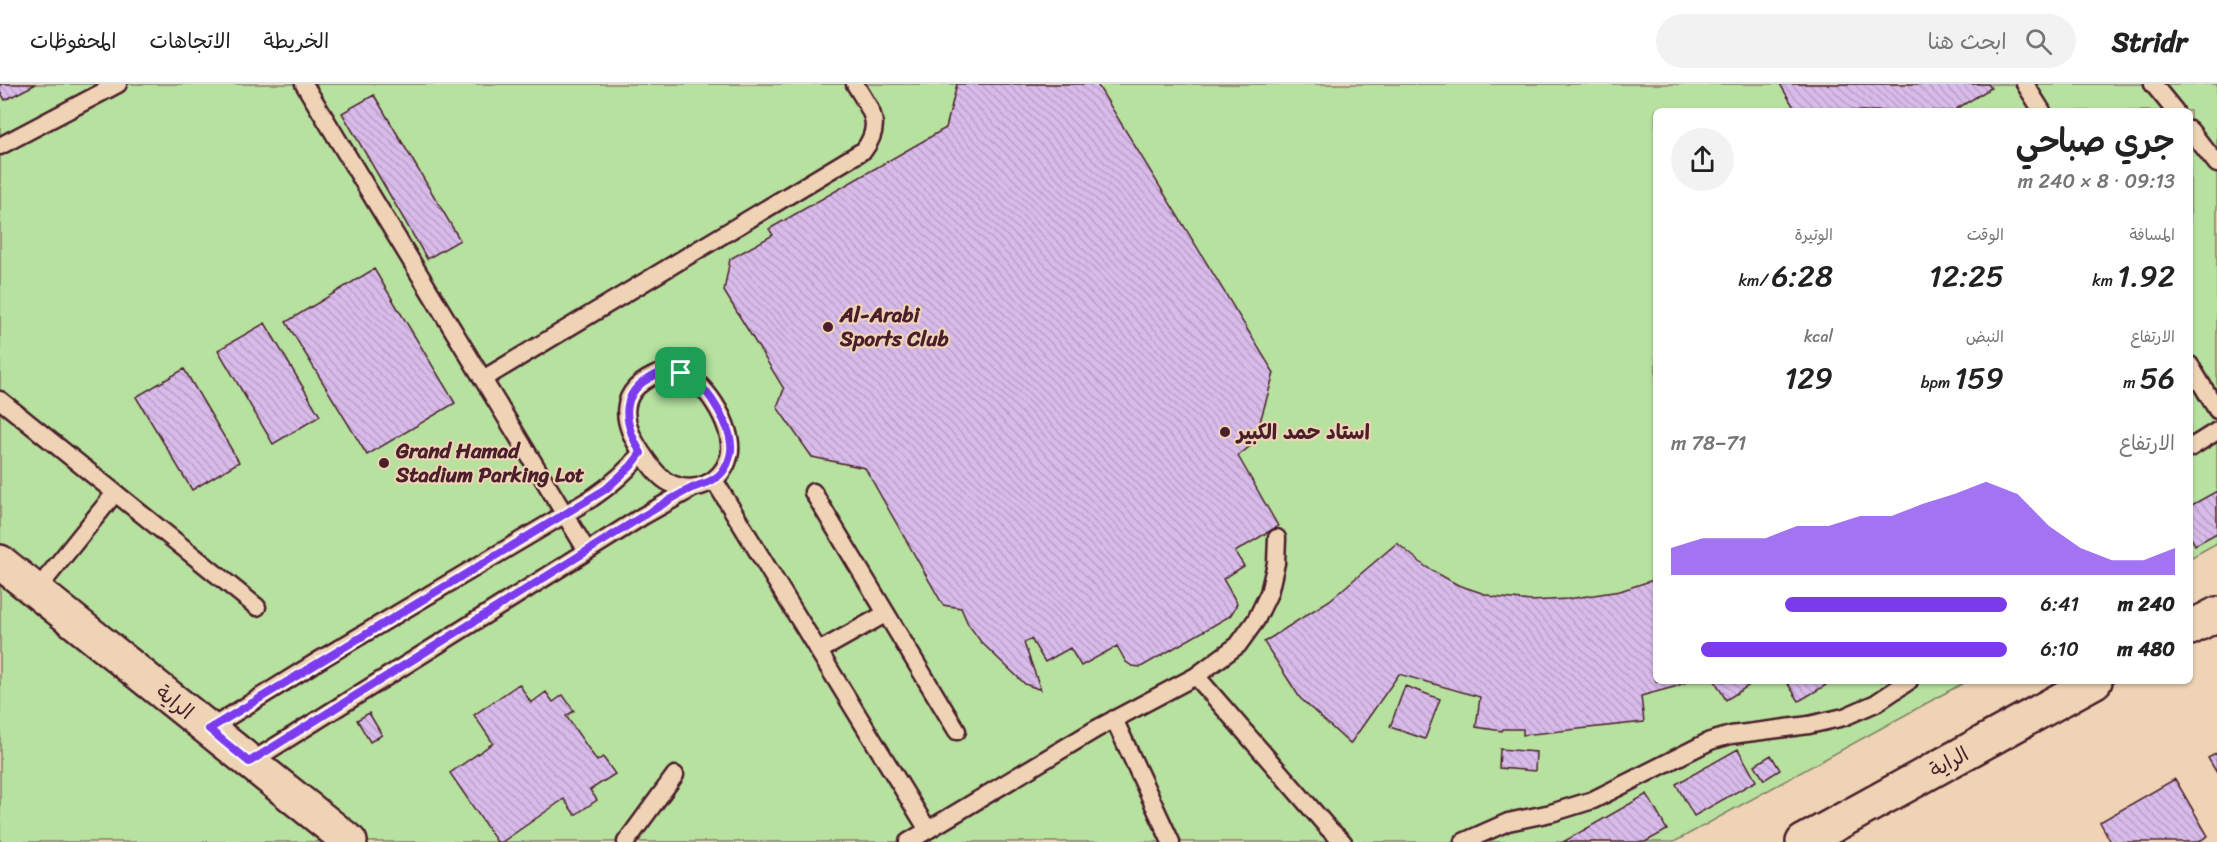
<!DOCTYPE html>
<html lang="ar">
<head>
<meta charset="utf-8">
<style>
  body { margin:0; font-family:Sriracha,"Playpen Sans Arabic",sans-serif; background:#f2f2f2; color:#222; direction:rtl; height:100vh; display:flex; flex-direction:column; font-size:22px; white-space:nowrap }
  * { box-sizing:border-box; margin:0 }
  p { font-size:20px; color:#767676 }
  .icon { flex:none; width:33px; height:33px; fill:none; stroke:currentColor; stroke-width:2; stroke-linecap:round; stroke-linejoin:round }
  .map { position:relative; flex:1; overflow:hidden; direction:ltr }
  .panel { position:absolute; left:1653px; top:24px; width:540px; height:576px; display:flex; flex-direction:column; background:#fff; border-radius:9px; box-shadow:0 2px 4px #0004; direction:rtl }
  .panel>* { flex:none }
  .pin { position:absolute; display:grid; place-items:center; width:51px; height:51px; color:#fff; margin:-26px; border-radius:12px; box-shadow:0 3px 9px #0006 }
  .round { display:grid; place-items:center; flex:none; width:63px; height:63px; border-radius:32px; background:#f2f2f2 }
  .overview { display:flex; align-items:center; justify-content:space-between; height:102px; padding:0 18px }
  h1 { font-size:33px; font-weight:600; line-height:45px }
  .metrics { display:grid; grid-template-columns:repeat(3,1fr); gap:9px; height:102px; padding:6px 18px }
  .metrics div { display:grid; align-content:center }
  .metrics b { font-size:30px; font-weight:600 }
  .metrics small { font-size:16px; font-weight:400 }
  .metrics p { font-size:16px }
  .chart { height:168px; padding:12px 18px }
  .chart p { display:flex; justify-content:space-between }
  .chart svg { width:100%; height:108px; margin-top:6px; fill:#7c3aed; opacity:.7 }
  ul { padding:0 18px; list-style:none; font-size:20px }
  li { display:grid; grid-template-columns:96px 72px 1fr; align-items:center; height:45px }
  li i { height:15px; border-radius:8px; background:#7c3aed }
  header { display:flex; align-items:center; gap:36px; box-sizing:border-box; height:84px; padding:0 30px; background:#fff; border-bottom:2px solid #e0e0e0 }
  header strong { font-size:28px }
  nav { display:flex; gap:33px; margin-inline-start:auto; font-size:21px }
  .search { width:420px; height:54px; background:#f2f2f2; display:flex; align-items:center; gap:15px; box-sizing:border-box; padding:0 21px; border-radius:33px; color:#767676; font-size:22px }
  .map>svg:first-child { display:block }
</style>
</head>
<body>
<header>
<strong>Stridr</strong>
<div class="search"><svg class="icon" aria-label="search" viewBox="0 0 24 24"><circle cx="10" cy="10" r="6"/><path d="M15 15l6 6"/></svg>ابحث هنا</div>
<nav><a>الخريطة</a><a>الاتجاهات</a><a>المحفوظات</a></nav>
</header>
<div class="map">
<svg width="2217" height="758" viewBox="0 0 2217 758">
  <defs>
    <pattern id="building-back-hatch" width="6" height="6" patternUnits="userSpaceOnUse" patternTransform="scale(1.5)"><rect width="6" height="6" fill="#d7bbe9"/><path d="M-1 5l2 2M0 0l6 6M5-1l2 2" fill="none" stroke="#baa0c8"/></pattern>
  </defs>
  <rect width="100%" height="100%" fill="#eed3b5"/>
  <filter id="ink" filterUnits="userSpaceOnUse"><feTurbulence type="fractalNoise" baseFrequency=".0167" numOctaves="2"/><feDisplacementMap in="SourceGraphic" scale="12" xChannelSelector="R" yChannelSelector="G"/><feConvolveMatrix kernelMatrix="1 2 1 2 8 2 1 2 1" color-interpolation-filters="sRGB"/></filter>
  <g filter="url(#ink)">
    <path fill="#b6e19f" stroke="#808065" stroke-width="1.5" d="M 0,0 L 2217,0 L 2217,459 L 2190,474 L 2190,27 L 1656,27 L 1656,597 L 1967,597 L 1674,758 L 0,758 Z"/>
    <path fill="url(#building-back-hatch)" stroke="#4a1f2b" stroke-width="1.5" d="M 0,0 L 36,0 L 5,16 L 0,7 Z
      M 957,0 L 1097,0 L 1274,289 L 1254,359 L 1238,372 L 1278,442 L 1235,468 L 1244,482 L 1223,495 L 1237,519 L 1234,526 L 1230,532 L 1141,583 L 1132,582 L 1126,578 L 1117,562 L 1081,582 L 1070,564 L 1045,578 L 1031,555 L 1024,559 L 1041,606 L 1025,600 L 981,558 L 968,540 L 961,524 L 943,521 L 865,384 L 812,373 L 777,323 L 784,305 L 724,207 L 730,175 L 773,151 L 769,145 L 946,44 Z
      M 1780,0 L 1988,0 L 1991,4 L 1953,27 L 1796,27 Z
      M 374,11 L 460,156 L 427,175 L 342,29 Z
      M 374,185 L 455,319 L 367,371 L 286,238 Z
      M 265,239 L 320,332 L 273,360 L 218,266 Z
      M 184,285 L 239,378 L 192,406 L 136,313 Z
      M 2217,407 L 2217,449 L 2195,461 L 2190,452 L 2190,422 Z
      M 1397,459 L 1426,483 L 1458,501 L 1494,513 L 1531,517 L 1568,515 L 1620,507 L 1656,495 L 1656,597 L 1689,597 L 1674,603 L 1641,612 L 1644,638 L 1523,651 L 1523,645 L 1503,645 L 1502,647 L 1476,643 L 1480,613 L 1399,590 L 1350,660 L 1300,614 L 1264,558 L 1330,516 Z
      M 1715,597 L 1756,597 L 1726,616 Z
      M 1786,597 L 1823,597 L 1826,601 L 1799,617 Z
      M 519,600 L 531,619 L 546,608 L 553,618 L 563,611 L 574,627 L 566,632 L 597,677 L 603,673 L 615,690 L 590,706 L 597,716 L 575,731 L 564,715 L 502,758 L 497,758 L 450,689 L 493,659 L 474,631 Z
      M 1405,602 L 1440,615 L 1425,655 L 1390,643 Z
      M 369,629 L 382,651 L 370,658 L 357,636 Z
      M 1500,665 L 1536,668 L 1535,687 L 1499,684 Z
      M 1738,665 L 1756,697 L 1694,732 L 1676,700 Z
      M 2217,669 L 2217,689 L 2208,674 Z
      M 1771,671 L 1780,686 L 1764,696 L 1755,681 Z
      M 2175,695 L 2208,752 L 2198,758 L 2111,758 L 2100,738 Z
      M 1647,710 L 1667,746 L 1645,758 L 1563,758 Z"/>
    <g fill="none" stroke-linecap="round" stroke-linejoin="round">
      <g stroke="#4a1f2b" stroke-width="21">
        <path id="service" d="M 304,0 L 587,467
          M 2025,0 L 2042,27
          M 2153,0 L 2175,27
          M 2190,46 L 2217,80
          M 0,62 L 118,0
          M 2190,281 L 2217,326
          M 663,288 C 669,288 676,288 682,289 C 707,298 739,350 728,376 C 720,399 694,410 672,400 C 661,396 652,384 646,375 C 620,339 614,305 663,288 Z
          M 483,295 L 864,66 C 884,39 870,26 855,0
          M 0,316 L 257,523
          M 2190,364 L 2217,347
          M 714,396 L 928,746
          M 813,408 L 957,647
          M 36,507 L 115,409
          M 819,567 L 885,530
          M 1196,592 L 1329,745 L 1343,758
          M 1114,635 L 1171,758
          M 209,645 L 318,577 L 592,414 C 611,401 627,388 641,369
          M 249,679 L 643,432 L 693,404
          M 626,758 L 675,691
          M 908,758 L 1096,645 L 1196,592 L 1238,561 L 1256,536 L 1269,509 L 1276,479 L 1277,454
          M 1463,758 L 1508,738 L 1551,729 L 1593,716 L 1710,657 L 1731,651 L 1809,641 L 1844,633 L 1876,619 L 1909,597"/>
      </g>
      <g stroke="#4a1f2b" stroke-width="38">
        <path id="minor" d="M 0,478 L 350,758
          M 2190,544 L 2217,530
          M 1803,758 L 2095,597"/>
      </g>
      <use href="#service" stroke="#eed3b5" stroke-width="16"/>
      <use href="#minor" stroke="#eed3b5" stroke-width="33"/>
    </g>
  </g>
  <g fill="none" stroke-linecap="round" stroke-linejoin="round" filter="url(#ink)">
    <g stroke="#fff" stroke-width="12">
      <path id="route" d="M 663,288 C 675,289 684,290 694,296 C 709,306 730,342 731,360 C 732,368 729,379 724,386 C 715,398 704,399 692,404 C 675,412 659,423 643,432 L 249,678 L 209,645 L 606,405 L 631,382 L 641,369 C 620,333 620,303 663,288 Z"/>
    </g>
    <use href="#route" stroke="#7c3aed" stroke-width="8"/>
  </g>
  <g fill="#4a1f2b" stroke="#eed3b5" stroke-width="2">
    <circle cx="828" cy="243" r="6"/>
    <circle cx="1225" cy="348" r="6"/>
    <circle cx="384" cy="379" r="6"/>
  </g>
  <g text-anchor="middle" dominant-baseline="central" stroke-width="4.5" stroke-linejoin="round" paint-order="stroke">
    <g font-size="21" font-weight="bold" fill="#4a1f2b" stroke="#eed3b5" text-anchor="start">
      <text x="840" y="231">Al-Arabi<tspan x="840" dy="24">Sports Club</tspan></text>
      <text x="1237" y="348">استاد حمد الكبير</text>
      <text x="396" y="367">Grand Hamad<tspan x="396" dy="24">Stadium Parking Lot</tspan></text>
    </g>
    <g font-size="21" fill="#4a1f2b" stroke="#eed3b5">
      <text transform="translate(175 618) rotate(39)">الراية</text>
      <text transform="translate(1949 678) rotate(-29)">الراية</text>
    </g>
  </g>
</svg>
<div class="pin" style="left:681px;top:289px;background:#1e9e55"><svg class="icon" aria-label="arrive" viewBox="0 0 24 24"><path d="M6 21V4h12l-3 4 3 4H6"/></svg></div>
<section class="panel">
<div class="overview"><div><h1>جري صباحي</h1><p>09:13 · 8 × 240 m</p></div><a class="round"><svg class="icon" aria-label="share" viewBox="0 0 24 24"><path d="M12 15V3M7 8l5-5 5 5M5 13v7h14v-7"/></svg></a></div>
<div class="metrics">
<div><p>المسافة</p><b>1.92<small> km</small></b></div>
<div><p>الوقت</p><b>12:25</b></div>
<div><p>الوتيرة</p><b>6:28<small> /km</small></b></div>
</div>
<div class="metrics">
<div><p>الارتفاع</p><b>56<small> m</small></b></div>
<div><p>النبض</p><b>159<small> bpm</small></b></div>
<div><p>kcal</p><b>129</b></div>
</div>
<div class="chart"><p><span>الارتفاع</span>71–78 m</p>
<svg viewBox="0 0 160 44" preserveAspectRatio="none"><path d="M0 44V33L10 29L20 29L30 29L40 24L50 24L60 20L70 20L80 15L90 11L100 6L110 11L120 24L130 33L140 38L150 38L160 33V44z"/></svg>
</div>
<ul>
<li><b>240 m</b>6:41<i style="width:66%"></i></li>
<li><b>480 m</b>6:10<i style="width:91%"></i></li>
</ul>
</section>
</div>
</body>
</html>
